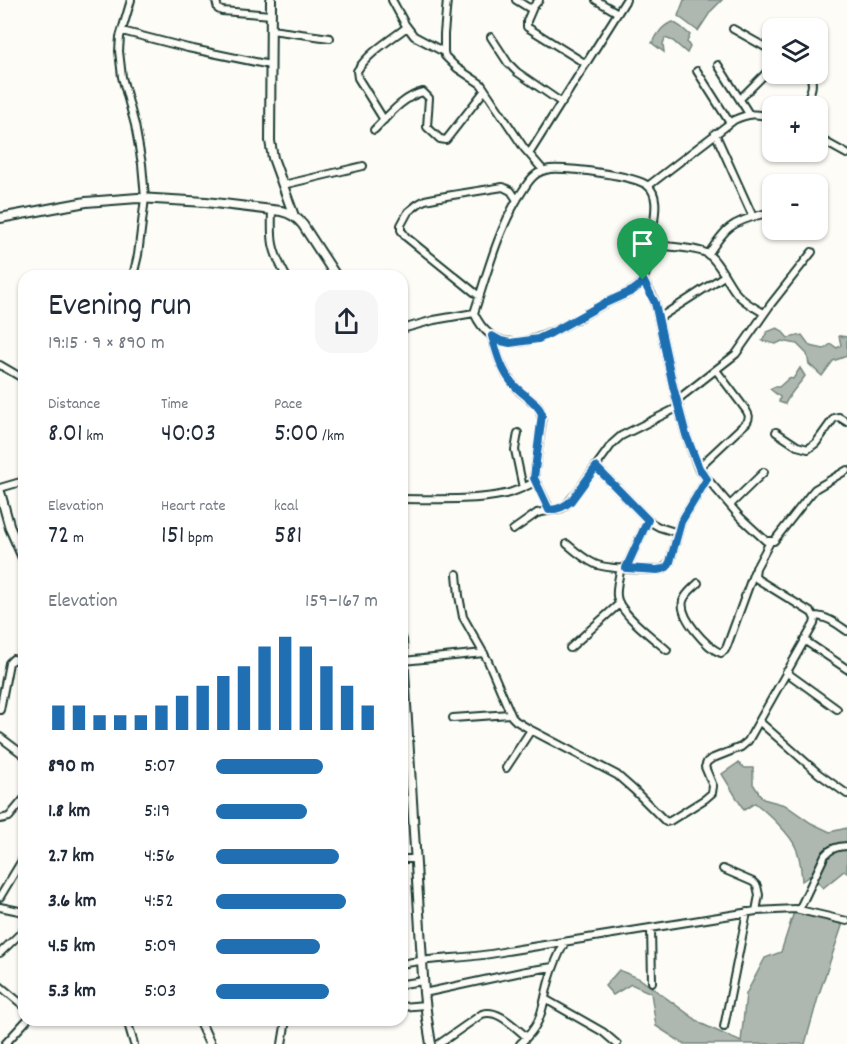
<!DOCTYPE html>
<html lang="en">
<head>
<meta charset="utf-8">
<style>
  body { margin:0; font-family:Dekko,sans-serif; background:#f6f6f7; color:#1f2937; height:100vh; display:flex; flex-direction:column; font-size:22px; white-space:nowrap }
  * { box-sizing:border-box; margin:0 }
  p { font-size:20px; color:#747a83 }
  .icon { flex:none; width:33px; height:33px; fill:none; stroke:currentColor; stroke-width:2; stroke-linecap:round; stroke-linejoin:round }
  .map { position:relative; flex:1; overflow:hidden }
  .drawer { position:absolute; left:18px; top:270px; width:390px; height:756px; display:flex; flex-direction:column; background:#fff; border-radius:18px; box-shadow:0 2px 4px #0004 }
  .drawer>* { flex:none }
  .fabs { position:absolute; left:762px; top:18px; display:grid; gap:12px }
  .fabs a { display:grid; place-items:center; width:66px; height:66px; border-radius:12px; background:#fff; box-shadow:0 2px 4px #0004; font-size:30px }
  .pin { position:absolute; display:grid; place-items:center; width:51px; height:51px; color:#fff; margin:-62px -26px; border-radius:50% 50% 50% 0; rotate:-45deg; box-shadow:0 0 6px #0007 }
  .pin .icon { rotate:45deg }
  .round { display:grid; place-items:center; flex:none; width:63px; height:63px; border-radius:18px; background:#f6f6f7 }
  .summary { display:flex; align-items:center; justify-content:space-between; height:102px; padding:0 30px }
  h1 { font-size:33px; font-weight:600; line-height:45px }
  .figures { display:grid; grid-template-columns:repeat(3,1fr); gap:9px; height:102px; padding:6px 30px }
  .figures div { display:grid; align-content:center }
  .figures b { font-size:26px; font-weight:600 }
  .figures small { font-size:16px; font-weight:400 }
  .figures p { font-size:16px }
  .chart { height:168px; padding:12px 30px }
  .chart p { display:flex; justify-content:space-between }
  .chart svg { width:100%; height:108px; margin-top:6px; stroke:#1f6fb2; stroke-width:6 }
  ul { padding:0 30px; list-style:none; font-size:20px }
  li { display:grid; grid-template-columns:96px 72px 1fr; align-items:center; height:45px }
  li i { height:15px; border-radius:8px; background:#1f6fb2 }
  .map>svg:first-child { display:block }
</style>
</head>
<body>
<div class="map">
<svg width="847" height="1044" viewBox="0 0 847 1044">
  <rect width="100%" height="100%" fill="#fdfcf7"/>
  <filter id="ink" filterUnits="userSpaceOnUse"><feTurbulence type="fractalNoise" baseFrequency=".0167" numOctaves="2"/><feDisplacementMap in="SourceGraphic" scale="12" xChannelSelector="R" yChannelSelector="G"/><feConvolveMatrix kernelMatrix="1 2 1 2 8 2 1 2 1" color-interpolation-filters="sRGB"/></filter>
  <g filter="url(#ink)">
    <path fill="#aeb8b1" stroke="#75877f" stroke-width="1.5" d="M 684,0 L 722,0 L 711,11 L 698,31 L 678,16 Z
      M 673,22 L 681,27 L 690,35 L 687,42 L 690,47 L 687,53 L 673,41 L 665,38 L 663,44 L 664,52 L 652,43 C 658,34 662,25 673,22 Z
      M 777,328 L 781,330 L 788,338 L 802,335 L 810,346 L 824,349 L 831,344 L 837,348 L 841,345 L 839,336 L 847,337 L 847,356 L 833,361 L 822,376 L 809,364 L 807,354 L 797,344 L 782,341 L 776,344 L 762,341 L 767,332 Z
      M 800,368 L 805,376 C 798,386 790,393 785,404 L 779,402 L 780,397 L 770,389 L 774,387 L 779,387 L 789,378 L 793,379 Z
      M 738,763 L 745,768 L 753,768 L 753,784 L 763,799 L 785,805 L 811,823 L 830,832 L 847,828 L 847,873 L 844,871 L 823,888 L 811,875 L 802,881 C 801,870 801,859 796,848 C 791,835 767,812 755,803 L 744,810 L 722,774 Z
      M 795,909 L 844,920 L 819,994 L 805,1044 L 684,1044 L 656,1026 L 651,993 L 631,984 L 613,995 L 605,986 L 619,970 L 640,979 L 702,1024 L 741,1042 L 746,994 L 765,958 L 781,952 Z"/>
    <g fill="none" stroke-linecap="round" stroke-linejoin="round">
      <g stroke="#1f3d34" stroke-width="10">
        <path id="minor" d="M 131,0 L 120,37 L 119,51 L 122,77 L 135,125 L 142,164 L 145,198 L 138,255 L 133,276
          M 392,0 L 405,24 L 414,36 L 444,52
          M 447,0 L 444,34 L 444,52 L 445,56 L 457,68 L 481,84 L 524,148 L 543,170
          M 516,0 L 529,8 L 533,7 L 539,0
          M 596,0 L 618,13
          M 216,1 L 218,9 L 222,11 L 271,15
          M 533,7 L 527,21 L 527,27 L 586,64
          M 733,29 L 772,51
          M 271,30 L 330,38
          M 122,31 L 188,48 L 270,65
          M 491,37 L 508,63 L 517,72 L 562,103
          M 718,65 L 749,114
          M 697,71 L 730,123
          M 740,99 L 772,67
          M 804,106 C 809,95 816,85 809,74
          M 384,120 L 358,78 L 357,71 C 368,53 390,40 407,27
          M 374,130 C 388,116 404,96 423,92 L 429,98 L 427,127 L 440,139 L 446,140 L 485,90
          M 715,133 L 753,217
          M 818,138 L 847,154
          M 529,154 L 626,0
          M 283,185 L 363,166
          M 648,186 L 734,120 C 749,113 757,113 772,118
          M 272,210 C 271,240 271,249 286,276
          M 650,244 C 665,247 693,247 706,253 C 718,259 728,284 737,294 C 745,303 755,308 764,313
          M 708,255 C 725,228 731,222 763,214
          M 643,280 L 652,295 L 655,303 L 673,386 L 686,435 L 698,468 L 740,517 L 766,541 L 774,541 L 809,496 L 815,489 L 847,470
          M 479,296 L 406,237 L 401,230 L 401,225 L 408,212 L 418,204 L 425,200 L 440,197 L 503,187 L 511,191 L 517,200
          M 659,318 L 724,276
          M 402,329 L 434,320 L 474,313 C 487,274 497,234 518,198 C 523,191 527,182 534,176 C 538,172 544,170 550,169 C 569,168 635,175 648,186 C 660,196 654,217 653,230 C 650,246 651,269 641,283 C 633,294 614,298 602,305 C 563,325 501,373 474,313
          M 492,337 L 499,359 L 507,376 L 519,391 L 537,405 L 540,410 L 542,420 L 534,478 L 550,510
          M 0,365 L 24,379
          M 677,400 L 736,354 L 771,304 L 812,252
          M 776,432 L 797,446 L 808,449 L 816,443 L 834,418 L 839,417 L 847,422
          M 518,433 L 515,450 L 523,488
          M 596,467 L 650,522 L 659,527 L 678,533
          M 698,468 L 747,422 C 750,417 749,415 746,410 L 716,370
          M 0,488 L 24,481
          M 402,499 C 434,499 473,501 505,494 C 515,492 525,487 535,482
          M 730,505 L 764,472
          M 513,530 L 537,513 L 562,508 L 566,505 L 578,491 L 612,444 L 621,436 L 679,407
          M 567,544 C 575,551 584,559 595,564 C 606,569 650,571 663,569 L 670,562 L 681,522 L 707,479
          M 621,568 C 619,576 616,587 617,596 C 618,612 654,639 667,650
          M 626,568 L 648,520
          M 457,574 L 459,596 L 463,617 L 488,661 L 512,717 L 516,721 L 531,730 L 617,775 L 634,790 L 666,822 L 670,821 L 705,799 L 712,793 L 713,786 L 705,767 L 707,762 L 711,759 L 741,747 L 748,741 L 814,624 L 815,619 L 812,613 L 757,579 L 755,575 L 756,568 L 770,542
          M 698,583 C 693,588 685,594 683,601 C 679,617 707,648 721,653 L 725,650 L 727,646 L 754,572
          M 814,616 C 827,616 837,624 847,631
          M 804,640 L 847,669
          M 570,648 L 619,604
          M 403,661 L 484,653
          M 786,672 L 837,709
          M 0,710 L 9,663 L 13,659 L 24,662
          M 453,718 L 510,714
          M 760,722 L 819,774 L 847,794
          M 0,737 L 24,755
          M 506,768 L 531,730
          M 0,819 L 9,817 L 24,799
          M 402,859 L 416,859
          M 723,869 L 753,882 L 757,886 L 759,895 L 756,911
          M 0,897 L 24,857
          M 0,907 L 24,912
          M 799,910 L 825,855 C 831,848 838,846 847,846
          M 651,928 L 652,982
          M 0,953 L 24,930
          M 402,964 C 437,957 472,959 507,951 L 756,911 L 795,909 L 847,921
          M 402,984 L 424,981
          M 0,986 L 24,1006
          M 424,993 L 526,971 L 553,967
          M 545,999 L 603,1032 L 617,1044
          M 402,1007 L 425,1005
          M 127,1020 L 134,1044
          M 724,1027 L 747,912
          M 5,1044 L 27,1020
          M 282,1044 L 286,1020
          M 439,1044 L 482,1014 C 498,1008 515,1028 527,1037
          M 520,1044 C 544,1022 541,1010 549,981 C 553,967 558,955 565,942"/>
      </g>
      <g stroke="#1f3d34" stroke-width="12">
        <path id="tertiary" d="M 271,0 L 270,141 L 273,158 L 294,216
          M 0,218 L 86,202 L 138,198 L 206,202 L 281,211 C 291,213 297,217 303,225 L 336,276
          M 0,492 L 10,528 L 24,560
          M 402,640 L 424,993 L 427,1019 L 431,1044
          M 199,1020 L 210,1044"/>
      </g>
      <use href="#minor" stroke="#fdfcf7" stroke-width="6"/>
      <use href="#tertiary" stroke="#fdfcf7" stroke-width="8"/>
    </g>
  </g>
  <g fill="none" stroke-linecap="round" stroke-linejoin="round" filter="url(#ink)">
    <g stroke="#fff" stroke-width="12">
      <path id="route" d="M 643,280 L 655,303 L 673,386 L 686,435 L 699,468 L 707,479 L 681,522 L 670,562 L 667,567 L 663,569 L 657,570 L 626,568 L 648,520 L 596,467 L 571,501 C 564,507 559,509 549,510 L 534,478 L 542,414 C 537,401 522,395 513,384 C 501,370 497,353 492,336 L 501,341 L 510,343 L 538,339 L 551,333 L 603,304 L 632,291 L 639,286 Z"/>
    </g>
    <use href="#route" stroke="#1f6fb2" stroke-width="8"/>
  </g>
</svg>
<div class="fabs">
<a><svg class="icon" aria-label="layers" viewBox="0 0 24 24"><path d="M12 4l9 5-9 5-9-5zM3 14l9 5 9-5"/></svg></a>
<a>+</a>
<a>−</a>
</div>
<div class="pin" style="left:643px;top:280px;background:#1e9e55"><svg class="icon" aria-label="arrive" viewBox="0 0 24 24"><path d="M6 21V4h12l-3 4 3 4H6"/></svg></div>
<section class="drawer">
<div class="summary"><div><h1>Evening run</h1><p>19:15 · 9 × 890 m</p></div><a class="round"><svg class="icon" aria-label="share" viewBox="0 0 24 24"><path d="M12 15V3M7 8l5-5 5 5M5 13v7h14v-7"/></svg></a></div>
<div class="figures">
<div><p>Distance</p><b>8.01<small> km</small></b></div>
<div><p>Time</p><b>40:03</b></div>
<div><p>Pace</p><b>5:00<small> /km</small></b></div>
</div>
<div class="figures">
<div><p>Elevation</p><b>72<small> m</small></b></div>
<div><p>Heart rate</p><b>151<small> bpm</small></b></div>
<div><p>kcal</p><b>581</b></div>
</div>
<div class="chart"><p><span>Elevation</span>159–167 m</p>
<svg viewBox="0 0 160 44" preserveAspectRatio="none"><path d="M5 44V34M15 44V34M25 44V38M35 44V38M45 44V38M55 44V34M65 44V30M75 44V26M85 44V22M95 44V18M105 44V10M115 44V6M125 44V10M135 44V18M145 44V26M155 44V34"/></svg>
</div>
<ul>
<li><b>890 m</b>5:07<i style="width:66%"></i></li>
<li><b>1.8 km</b>5:19<i style="width:56%"></i></li>
<li><b>2.7 km</b>4:56<i style="width:76%"></i></li>
<li><b>3.6 km</b>4:52<i style="width:80%"></i></li>
<li><b>4.5 km</b>5:09<i style="width:64%"></i></li>
<li><b>5.3 km</b>5:03<i style="width:70%"></i></li>
</ul>
</section>
</div>
</body>
</html>
